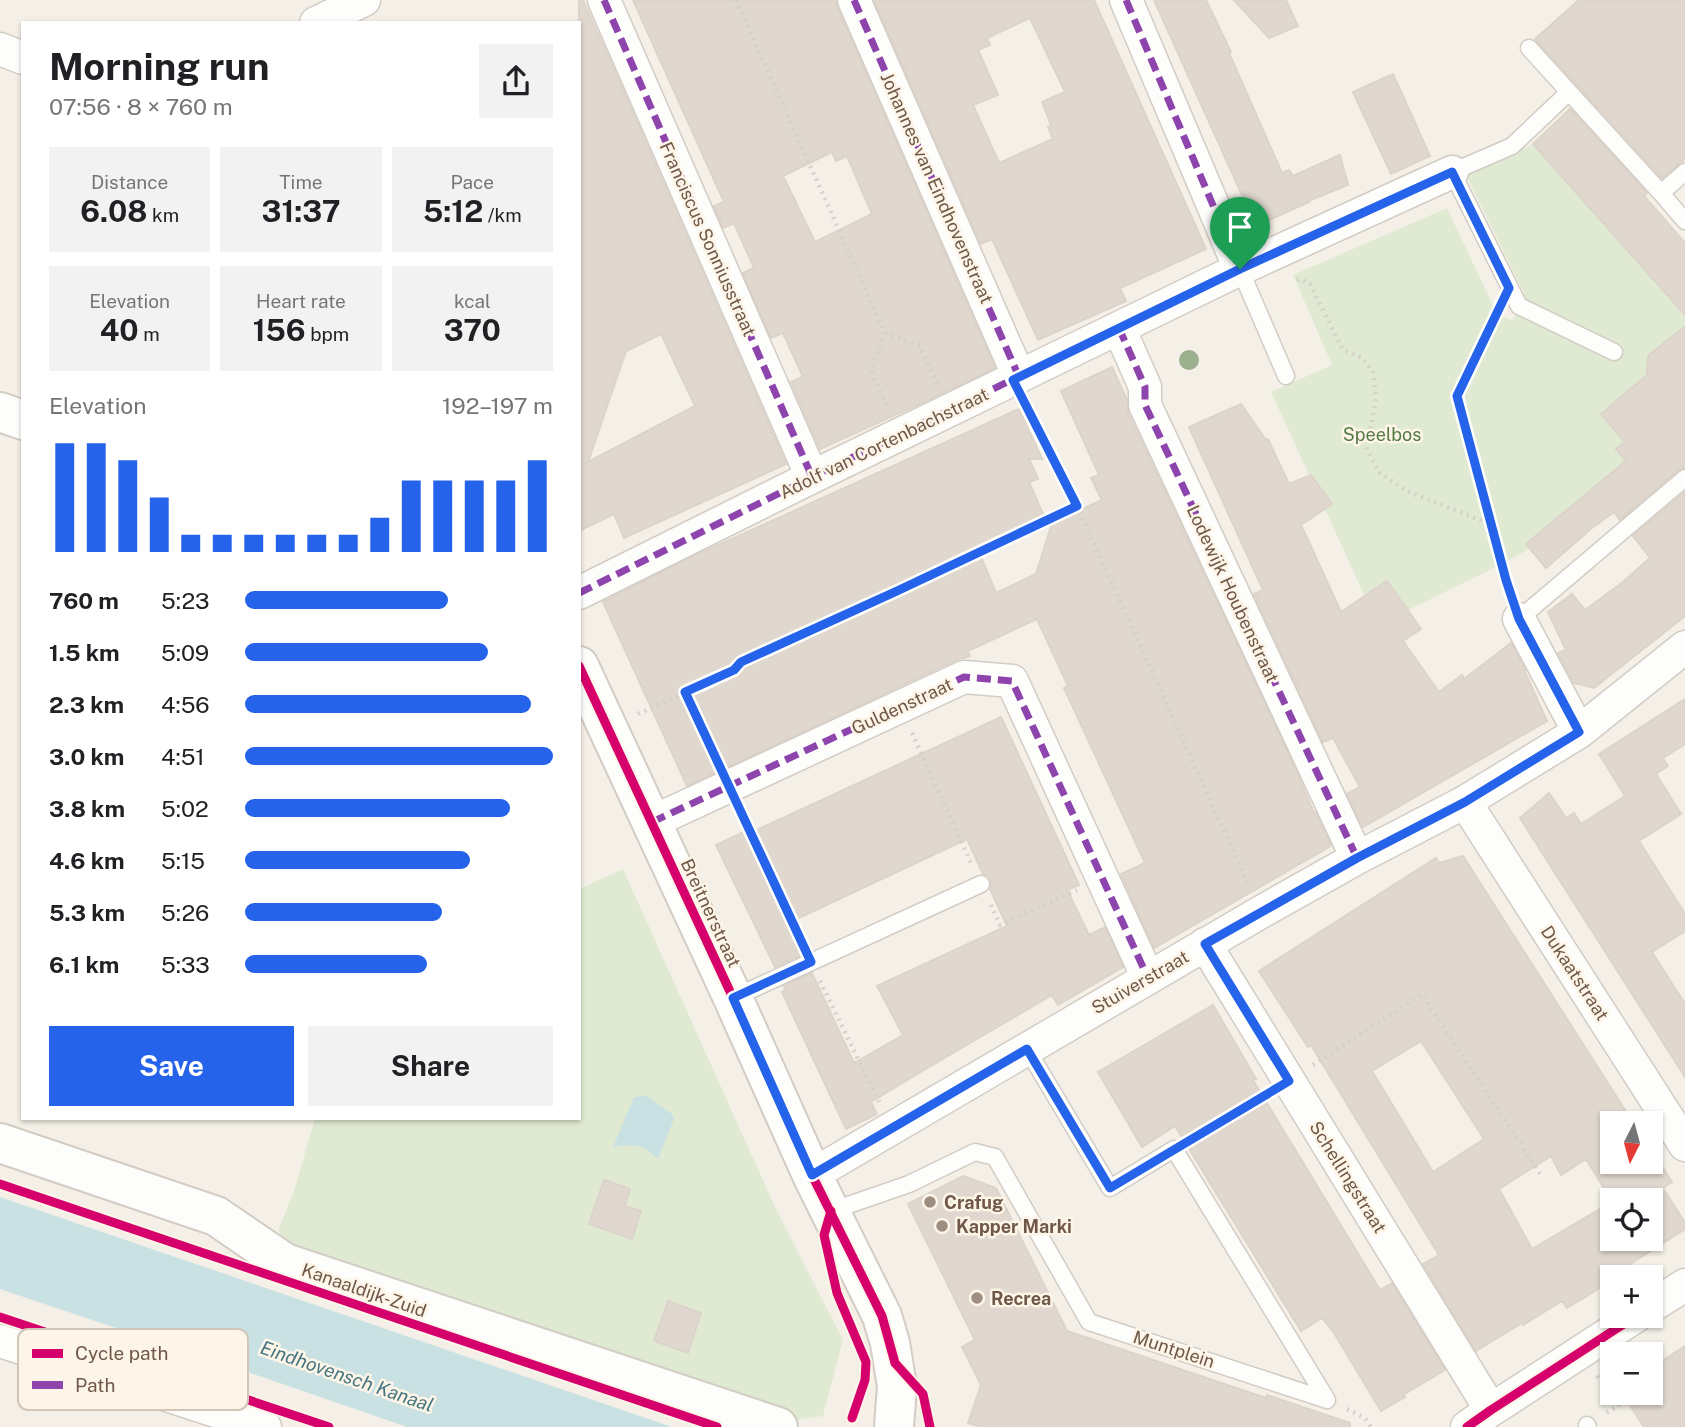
<!DOCTYPE html>
<html lang="en">
<head>
<meta charset="utf-8">
<style>
  body { margin:0; font-family:"Public Sans",sans-serif; background:#f2f2f2; color:#202124; height:100vh; display:flex; flex-direction:column; font-size:26px; white-space:nowrap }
  * { box-sizing:border-box; margin:0 }
  p { font-size:23px; color:#757577 }
  .icon { flex:none; width:38px; height:38px; fill:none; stroke:currentColor; stroke-width:2; stroke-linecap:round; stroke-linejoin:round }
  .map { position:relative; flex:1; overflow:hidden }
  .side { position:absolute; left:21px; top:21px; width:560px; height:1099px; display:flex; flex-direction:column; background:#fff; border-radius:0px; box-shadow:0 2px 5px #0004 }
  .side>* { flex:none }
  .needle { width:46px; rotate:186deg }
  .tools { position:absolute; left:1600px; top:1111px; display:grid; gap:14px }
  .tools a { display:grid; place-items:center; width:63px; height:63px; border-radius:0px; background:#fff; box-shadow:0 2px 5px #0004; font-size:35px }
  .pin { position:absolute; display:grid; place-items:center; width:60px; height:60px; color:#fff; margin:-72px -30px; border-radius:50% 50% 50% 0; rotate:-45deg; box-shadow:0 0 7px #0007 }
  .pin .icon { rotate:45deg }
  .round { display:grid; place-items:center; flex:none; width:74px; height:74px; border-radius:0px; background:#f2f2f2 }
  .summary { display:flex; align-items:center; justify-content:space-between; height:119px; padding:0 28px }
  h1 { font-size:38px; font-weight:700; line-height:52px }
  .metrics { display:grid; grid-template-columns:repeat(3,1fr); gap:10px; height:119px; padding:7px 28px }
  .metrics div { display:grid; align-content:center; border-radius:0px; background:#f2f2f2; text-align:center }
  .metrics b { font-size:30px; font-weight:700 }
  .metrics small { font-size:19px; font-weight:400 }
  .metrics p { font-size:19px }
  .chart { height:196px; padding:14px 28px }
  .chart p { display:flex; justify-content:space-between }
  .chart svg { width:100%; height:126px; margin-top:7px; stroke:#2563eb; stroke-width:6 }
  .cta { display:flex; gap:14px; margin-top:auto; padding:14px 28px }
  .cta a { flex:1; height:80px; border-radius:0px; background:#2563eb; color:#fff; font-size:28px; font-weight:700; line-height:80px; text-align:center }
  .cta a+a { background:#f2f2f2; color:#202124 }
  ul { padding:0 28px; list-style:none; font-size:23px }
  li { display:grid; grid-template-columns:112px 84px 1fr; align-items:center; height:52px }
  li i { height:18px; border-radius:9px; background:#2563eb }
  .map>svg:first-child { display:block }
</style>
</head>
<body>
<div class="map">
<svg width="1685" height="1427" viewBox="0 0 1685 1427">
  <rect width="100%" height="100%" fill="#f4f0e7"/>
  <path fill="#e0ead2" d="M 1533,144 L 1685,315 L 1685,326 L 1650,373 L 1601,414 L 1624,441 L 1641,428 L 1652,440 L 1532,547 L 1502,564 L 1378,625 L 1271,392 L 1332,365 L 1293,275 L 1447,208 L 1497,314 L 1513,321 L 1524,293 L 1466,175 Z
    M 623,869 L 775,1207 L 843,1340 L 823,1416 L 788,1421 L 281,1243 L 279,1228 L 294,1191 L 315,1118 L 579,1118 L 579,889 Z"/>
  <path fill="#cae1e3" d="M 647,1096 L 672,1114 L 674,1119 L 658,1159 C 642,1143 634,1144 613,1147 L 634,1097 Z
    M 0,1197 L 672,1427 L 407,1427 L 271,1380 L 0,1289 Z"/>
  <path fill="#e0d8cf" stroke="#dcd3ca" stroke-width="2" fill-rule="evenodd" d="M 579,0 L 583,0 L 612,65 L 786,464 L 624,538 L 614,514 L 579,531 ZM 661,334 L 695,406 L 588,462 L 626,351 Z
    M 633,0 L 836,0 L 837,7 L 995,368 L 926,401 L 820,449 L 791,382 L 803,377 L 783,333 L 771,338 L 743,273 L 754,268 L 734,223 L 723,228 L 714,206 L 724,202 ZM 832,152 L 836,161 L 847,156 L 872,214 L 815,242 L 783,176 Z
    M 874,0 L 1094,0 L 1206,249 L 1120,288 L 1126,301 L 1038,340 L 992,239 L 981,244 ZM 1030,18 L 1065,92 L 1042,102 L 1051,125 L 1048,127 L 1053,139 L 999,163 L 973,105 L 998,95 L 978,50 L 990,45 L 987,38 Z
    M 1154,0 L 1206,0 L 1231,52 L 1229,53 L 1282,173 L 1289,170 L 1293,176 L 1340,155 L 1348,185 L 1308,201 L 1309,202 L 1256,226 Z
    M 1234,0 L 1286,0 L 1298,26 L 1269,38 Z
    M 1579,0 L 1685,0 L 1685,159 L 1662,178 L 1535,39 Z
    M 1393,74 L 1430,156 L 1391,174 L 1353,92 Z
    M 1570,109 L 1647,193 L 1644,196 L 1685,243 L 1685,315 L 1533,144 Z
    M 1685,326 L 1685,468 L 1678,470 L 1620,520 L 1614,512 L 1592,528 L 1546,568 L 1526,544 L 1626,461 L 1616,449 L 1625,442 L 1601,414 L 1647,375 L 1648,356 Z
    M 1112,367 L 1127,400 L 1128,413 L 1290,757 L 1314,813 L 1315,812 L 1331,845 L 1329,847 L 1154,948 L 1121,874 L 1145,863 L 1064,688 L 1068,686 L 1037,619 L 968,651 L 970,656 L 956,660 L 687,786 L 603,602 L 692,557 L 1019,409 L 1042,459 L 1029,459 L 1038,479 L 1029,482 L 1044,516 L 977,547 L 996,593 L 1036,574 L 1052,523 L 1102,500 L 1091,478 L 1099,475 L 1061,391 Z
    M 1241,404 L 1266,440 L 1268,439 L 1289,484 L 1311,475 L 1332,504 L 1301,525 L 1341,612 L 1387,581 L 1421,629 L 1403,641 L 1439,692 L 1462,675 L 1464,679 L 1511,643 L 1526,670 L 1524,670 L 1547,721 L 1363,827 L 1347,794 L 1360,787 L 1333,738 L 1323,742 L 1254,594 L 1263,590 L 1189,427 Z
    M 1685,492 L 1685,616 L 1594,688 L 1574,683 L 1558,653 L 1566,650 L 1548,612 L 1572,594 L 1585,610 L 1623,582 L 1650,558 L 1633,536 Z
    M 1685,699 L 1685,744 L 1663,758 L 1668,766 L 1656,774 L 1681,814 L 1639,841 L 1685,914 L 1685,931 L 1652,952 L 1685,1004 L 1685,1077 L 1520,818 L 1549,793 L 1566,818 L 1574,813 L 1581,824 L 1625,796 L 1599,754 Z
    M 1001,717 L 1079,885 L 1067,890 L 1089,935 L 1105,927 L 1123,967 L 1058,1005 L 1052,995 L 924,1070 L 871,1102 L 877,1114 L 846,1129 L 782,992 L 786,990 L 784,986 L 812,973 L 854,1063 L 903,1035 L 877,986 L 1007,926 L 990,889 L 991,880 L 988,876 L 983,874 L 967,839 L 790,922 L 803,950 L 801,950 L 803,954 L 775,967 L 716,845 L 746,831 L 748,834 Z
    M 1463,856 L 1634,1124 L 1612,1124 L 1612,1162 L 1650,1162 L 1650,1148 L 1672,1182 L 1663,1188 L 1685,1223 L 1685,1229 L 1605,1280 L 1607,1283 L 1592,1293 L 1567,1308 L 1562,1301 L 1523,1325 L 1522,1323 L 1476,1351 L 1423,1264 L 1439,1255 L 1311,1045 L 1308,1047 L 1259,971 L 1436,858 L 1439,863 ZM 1421,1041 L 1484,1139 L 1433,1172 L 1372,1071 ZM 1551,1156 L 1561,1175 L 1586,1159 L 1612,1201 L 1650,1200 L 1650,1239 L 1612,1239 L 1612,1202 L 1532,1249 L 1499,1189 Z
    M 1213,1005 L 1256,1079 L 1253,1080 L 1380,1290 L 1392,1283 L 1445,1370 L 1403,1395 L 1405,1397 L 1381,1411 L 1334,1333 L 1322,1318 L 1301,1331 L 1175,1126 L 1142,1147 L 1098,1072 Z
    M 963,1176 L 996,1188 L 1067,1331 L 1266,1398 L 1267,1395 L 1350,1423 L 1350,1427 L 981,1427 L 968,1423 L 981,1385 L 962,1347 L 975,1340 L 908,1204 Z
    M 604,1180 L 630,1189 L 625,1206 L 641,1211 L 632,1239 L 589,1224 Z
    M 668,1301 L 701,1313 L 688,1353 L 654,1341 Z
    M 1685,1346 L 1685,1427 L 1644,1427 L 1622,1393 L 1650,1393 L 1650,1369 Z"/>
  <g fill="none" stroke-linecap="round" stroke-linejoin="round">
    <g stroke="#d2ccc4" stroke-width="19">
      <path id="lane" d="M 1529,48 L 1569,92 L 1512,146 L 1452,172 L 1519,306 L 1614,352
        M 1569,92 L 1661,193 L 1685,172
        M 1661,193 L 1685,221
        M 1240,269 L 1286,376
        M 1519,619 L 1685,478
        M 733,998 L 981,884
        M 831,1211 L 909,1184 L 975,1152 L 995,1157 L 1089,1322 L 1327,1400 L 1174,1149 L 1110,1188 L 1027,1049
        M 1587,1425 L 1588,1427"/>
    </g>
    <g stroke="#d2ccc4" stroke-width="35">
      <path id="street" d="M 604,0 L 812,477
        M 854,0 L 1019,377
        M 1126,0 L 1240,269
        M 316,23 L 364,0
        M 0,49 L 23,58
        M 1119,328 L 1145,387 L 1145,405 L 1357,858
        M 579,593 L 812,477 L 1240,269 L 1452,172
        M 1519,619 L 1579,732
        M 1465,802 L 1685,1145
        M 652,822 L 964,677 L 1012,681 L 1148,978
        M 1205,944 L 1491,1410
        M 812,1175 L 1261,912 L 1357,858 L 1465,802 L 1579,732 L 1685,647
        M 1650,1307 L 1685,1285
        M 0,1341 L 265,1427
        M 1467,1427 L 1491,1410 L 1636,1316"/>
    </g>
    <g stroke="#d3ccc4" stroke-width="42">
      <path id="secondary" d="M 0,412 L 23,420
        M 579,666 L 733,998 L 812,1175 L 882,1316 L 890,1343 L 897,1386 L 894,1427
        M 0,1143 L 216,1216 L 285,1263 L 778,1427"/>
    </g>
    <path stroke="#d6cfca" stroke-width="4.5" stroke-dasharray="2 5" stroke-linecap="butt" d="M 736,0 L 885,333 L 871,371 L 888,409
      M 1297,280 L 1300,279 L 1310,284 L 1343,350 L 1361,357 L 1373,372 L 1376,398 L 1367,448 L 1378,472 L 1407,491 L 1492,525
      M 1498,312 L 1457,396 L 1510,591
      M 885,333 L 920,346 L 937,384
      M 1026,405 L 1077,506 L 1249,886
      M 686,692 L 717,761
      M 638,714 L 734,670 L 741,662 L 897,591 L 1077,506
      M 912,733 L 972,865
      M 741,813 L 801,941
      M 991,905 L 1000,925 L 1077,890
      M 820,981 L 879,1102
      M 1313,1065 L 1422,994 L 1541,1175
      M 1193,1138 L 1264,1096
      M 1597,1376 L 1619,1405 L 1606,1413
      M 1347,1409 L 1365,1418 L 1371,1427"/>
    <use href="#lane" stroke="#fdfdfb" stroke-width="16"/>
    <use href="#street" stroke="#fdfdfb" stroke-width="32"/>
    <use href="#secondary" stroke="#fdfdfb" stroke-width="38"/>
    <path stroke="#8e44ad" stroke-width="7" stroke-dasharray="14 7" stroke-linecap="butt" d="M 604,0 L 812,477
      M 854,0 L 1019,377
      M 1126,0 L 1240,269
      M 1119,328 L 1145,387 L 1145,405 L 1357,858
      M 579,593 L 812,477 L 1240,269 L 1452,172
      M 652,822 L 964,677 L 1012,681 L 1148,978"/>
    <g stroke="#fdf5e7" stroke-width="13">
      <path id="cycleway" d="M 579,666 L 733,998 L 812,1175 L 882,1316 L 895,1363 L 923,1394 L 930,1427
        M 0,1184 L 717,1427
        M 831,1211 L 824,1235 L 837,1293 L 866,1362 L 865,1380 L 852,1418
        M 0,1317 L 329,1427
        M 1467,1427 L 1491,1410 L 1636,1316"/>
    </g>
    <use href="#cycleway" stroke="#d6006c" stroke-width="9"/>
  </g>
  <circle fill="#9caf8e" cx="1189" cy="360" r="10"/>
  <g fill="none" stroke-linecap="round" stroke-linejoin="round">
    <g stroke="#fff" stroke-width="14">
      <path id="route" d="M 1452,172 L 1509,288 L 1457,396 L 1506,580 L 1519,619 L 1579,732 L 1465,802 L 1357,858 L 1205,944 L 1289,1081 L 1110,1188 L 1027,1049 L 812,1175 L 733,998 L 811,962 L 685,692 L 734,670 L 741,662 L 897,591 L 1077,506 L 1013,380 L 1240,269 Z"/>
    </g>
    <use href="#route" stroke="#2563eb" stroke-width="9"/>
  </g>
  <g fill="#9e8d81" stroke="#fdf5e7" stroke-width="2.5">
    <circle cx="930" cy="1202" r="7"/>
    <circle cx="942" cy="1226" r="7"/>
    <circle cx="977" cy="1298" r="7"/>
  </g>
  <g text-anchor="middle" dominant-baseline="central" stroke-width="5" stroke-linejoin="round" paint-order="stroke">
    <g font-size="18" fill="#6f584a" stroke="#fdf5e7">
      <text transform="translate(937 188) rotate(66)">Johannes van Eindhovenstraat</text>
      <text transform="translate(708 239) rotate(66)">Franciscus Sonniusstraat</text>
      <text transform="translate(884 443) rotate(-26)">Adolf van Cortenbachstraat</text>
      <text transform="translate(1233 594) rotate(65)">Lodewijk Houbenstraat</text>
      <text transform="translate(902 706) rotate(-25)">Guldenstraat</text>
      <text transform="translate(711 913) rotate(65)">Breitnerstraat</text>
      <text transform="translate(1575 973) rotate(57)">Dukaatstraat</text>
      <text transform="translate(1140 982) rotate(-30)">Stuiverstraat</text>
      <text transform="translate(1348 1177) rotate(58)">Schellingstraat</text>
      <text transform="translate(364 1290) rotate(19)">Kanaaldijk-Zuid</text>
      <text transform="translate(1174 1349) rotate(18)">Muntplein</text>
    </g>
    <g font-size="18" fill="#547a46" stroke="#fdf5e7">
      <text x="1382" y="434">Speelbos</text>
    </g>
    <g font-size="18" font-weight="bold" fill="#6f584a" stroke="#fdf5e7" text-anchor="start">
      <text x="944" y="1202">Crafug</text>
      <text x="956" y="1226">Kapper Marki</text>
      <text x="991" y="1298">Recrea</text>
    </g>
    <g font-size="19" font-style="italic" fill="#467681" stroke="#fdf5e7">
      <text transform="translate(347 1376) rotate(19)">Eindhovensch Kanaal</text>
    </g>
  </g>
  <rect x="18" y="1329" width="230" height="81" rx="10" fill="#fdf5e7" stroke="#d2c6b8" stroke-width="2"/>
  <rect x="32" y="1349" width="31" height="9" fill="#d6006c"/>
  <rect x="32" y="1381" width="31" height="8" fill="#8e44ad"/>
  <g font-size="19" fill="#6f584a">
    <text x="75" y="1360">Cycle path</text>
    <text x="75" y="1392">Path</text>
  </g>
</svg>
<div class="tools">
<a><svg class="needle" viewBox="-14 -14 28 28"><path d="M0-13l5 13h-10z" fill="#e53935"/><path d="M0 13l5-13h-10z" fill="#757577"/></svg></a>
<a><svg class="icon" aria-label="locate" viewBox="0 0 24 24"><circle cx="12" cy="12" r="6"/><path d="M12 2v4M12 18v4M2 12h4M18 12h4"/></svg></a>
<a>+</a>
<a>−</a>
</div>
<div class="pin" style="left:1240px;top:269px;background:#1e9e55"><svg class="icon" aria-label="arrive" viewBox="0 0 24 24"><path d="M6 21V4h12l-3 4 3 4H6"/></svg></div>
<section class="side">
<div class="summary"><div><h1>Morning run</h1><p>07:56 · 8 × 760 m</p></div><a class="round"><svg class="icon" aria-label="share" viewBox="0 0 24 24"><path d="M12 15V3M7 8l5-5 5 5M5 13v7h14v-7"/></svg></a></div>
<div class="metrics">
<div><p>Distance</p><b>6.08<small> km</small></b></div>
<div><p>Time</p><b>31:37</b></div>
<div><p>Pace</p><b>5:12<small> /km</small></b></div>
</div>
<div class="metrics">
<div><p>Elevation</p><b>40<small> m</small></b></div>
<div><p>Heart rate</p><b>156<small> bpm</small></b></div>
<div><p>kcal</p><b>370</b></div>
</div>
<div class="chart"><p><span>Elevation</span>192–197 m</p>
<svg viewBox="0 0 160 44" preserveAspectRatio="none"><path d="M5 44V6M15 44V6M25 44V12M35 44V25M45 44V38M55 44V38M65 44V38M75 44V38M85 44V38M95 44V38M105 44V32M115 44V19M125 44V19M135 44V19M145 44V19M155 44V12"/></svg>
</div>
<ul>
<li><b>760 m</b>5:23<i style="width:66%"></i></li>
<li><b>1.5 km</b>5:09<i style="width:79%"></i></li>
<li><b>2.3 km</b>4:56<i style="width:93%"></i></li>
<li><b>3.0 km</b>4:51<i style="width:100%"></i></li>
<li><b>3.8 km</b>5:02<i style="width:86%"></i></li>
<li><b>4.6 km</b>5:15<i style="width:73%"></i></li>
<li><b>5.3 km</b>5:26<i style="width:64%"></i></li>
<li><b>6.1 km</b>5:33<i style="width:59%"></i></li>
</ul>
<div class="cta"><a>Save</a><a>Share</a></div>
</section>
</div>
</body>
</html>
